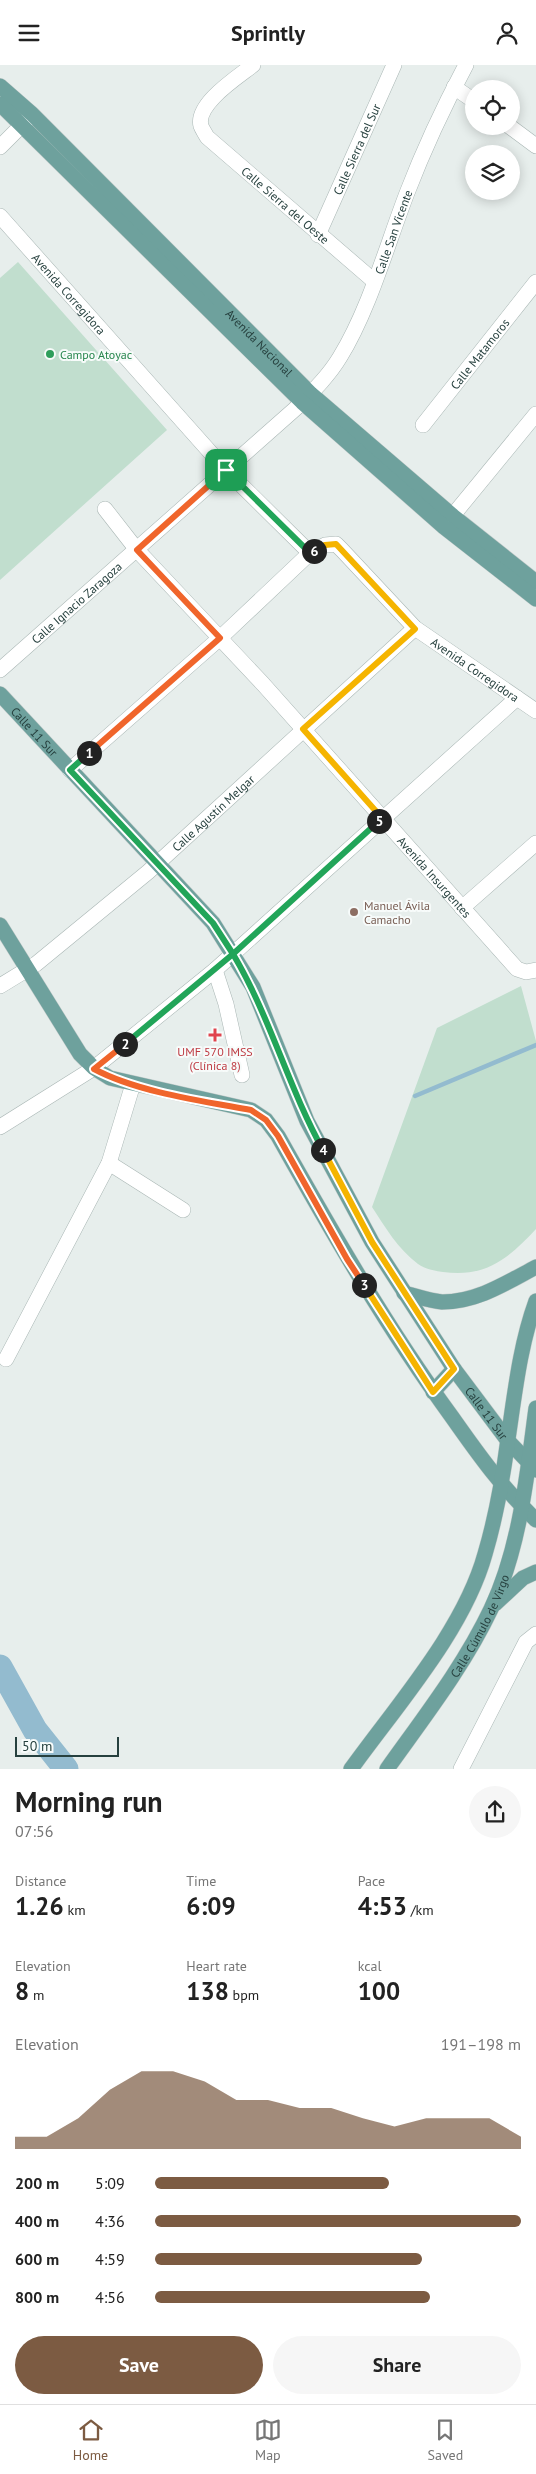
<!DOCTYPE html>
<html lang="en">
<head>
<meta charset="utf-8">
<style>
  body { margin:0; font-family:"PT Sans",sans-serif; background:#f6f6f6; color:#222; height:100vh; display:flex; flex-direction:column; font-size:19px; white-space:nowrap }
  * { box-sizing:border-box; margin:0 }
  p { font-size:16px; color:#767676 }
  .icon { flex:none; width:28px; height:28px; fill:none; stroke:currentColor; stroke-width:2; stroke-linecap:round; stroke-linejoin:round }
  .map { position:relative; height:1704px; overflow:hidden }
  .side { display:flex; flex-direction:column; background:#fff; flex:1 }
  .side>* { flex:none }
  .fabs { position:absolute; left:465px; top:15px; display:grid; gap:10px }
  .fabs a { display:grid; place-items:center; width:55px; height:55px; border-radius:50%; background:#fff; box-shadow:0 2px 12px #0003; font-size:25px }
  .scale { position:absolute; left:15px; bottom:12px; width:104px; box-sizing:border-box; padding-left:5px; border:2px solid #26403e; border-top:0; font-size:14px; line-height:18px; white-space:nowrap; color:#26403e; -webkit-text-stroke:4px #f7fbfa; paint-order:stroke }
  .pin { position:absolute; display:grid; place-items:center; width:42px; height:42px; color:#fff; margin:-21px; border-radius:10px; box-shadow:0 2px 8px #0006 }
  .km { position:absolute; width:25px; height:25px; margin:-12px; border-radius:50%; background:#222; color:#fff; font-size:14px; line-height:25px; text-align:center }
  .round { display:grid; place-items:center; flex:none; width:52px; height:52px; border-radius:26px; background:#f6f6f6 }
  .overview { display:flex; align-items:center; justify-content:space-between; height:85px; padding:0 15px }
  h1 { font-size:28px; font-weight:700; line-height:38px }
  .stats { display:grid; grid-template-columns:repeat(3,1fr); gap:8px; height:85px; padding:5px 15px }
  .stats div { display:grid; align-content:center }
  .stats b { font-size:25px; font-weight:700 }
  .stats small { font-size:14px; font-weight:400 }
  .stats p { font-size:14px }
  .chart { height:140px; padding:10px 15px }
  .chart p { display:flex; justify-content:space-between }
  .chart svg { width:100%; height:90px; margin-top:5px; fill:#7c5b42; opacity:.7 }
  .primary-button { display:flex; gap:10px; margin-top:auto; padding:10px 15px }
  .primary-button a { flex:1; height:58px; border-radius:30px; background:#7c5b42; color:#fff; font-size:20px; font-weight:700; line-height:58px; text-align:center }
  .primary-button a+a { background:#f6f6f6; color:#222 }
  ul { padding:0 15px; list-style:none; font-size:16px }
  li { display:grid; grid-template-columns:80px 60px 1fr; align-items:center; height:38px }
  li i { height:12px; border-radius:6px; background:#7c5b42 }
  header { display:flex; justify-content:space-between; align-items:center; height:65px; padding:0 15px; background:#fff; font-size:22px; font-weight:700 }
  .tab-bar { display:flex; justify-content:space-around; align-items:center; height:70px; border-top:1px solid #e0e0e0; background:#fff; font-size:14px; color:#767676 }
  .tab-bar a { display:grid; justify-items:center; gap:2px }
  .tab-bar .on { color:#7c5b42 }
  .map>svg:first-child { display:block }
</style>
</head>
<body>
<header><svg class="icon" aria-label="menu" viewBox="0 0 24 24"><path d="M4 6h16M4 12h16M4 18h16"/></svg>Sprintly<svg class="icon" aria-label="person" viewBox="0 0 24 24"><circle cx="12" cy="8" r="4"/><path d="M4 21q1-7 8-7t8 7"/></svg></header>
<div class="map">
<svg width="536" height="1704" viewBox="0 0 536 1704">
  <rect width="100%" height="100%" fill="#e7eeec"/>
  <path fill="#c1dece" d="M 18,197 L 167,365 L 0,515 L 0,213 Z
    M 521,921 L 536,976 L 536,1164 C 509,1193 486,1213 443,1207 C 435,1206 425,1204 418,1199 C 398,1184 385,1162 372,1142 L 437,963 Z"/>
  <g fill="none" stroke-linecap="round" stroke-linejoin="round">
    <path stroke="#93bbcf" stroke-width="4.5" d="M 415,1031 L 536,980"/>
    <path stroke="#93bbcf" stroke-width="25" d="M 0,1602 L 35,1665 L 66,1704"/>
    <g stroke="#a9b6b4" stroke-width="16">
      <g id="minor">
        <path id="s1" d="M 253,0 C 238,12 195,39 201,61 C 202,64 205,68 207,72 L 374,216"/>
        <path d="M 454,22 L 474,36"/>
        <path d="M 509,61 L 536,81"/>
        <path d="M 0,82 L 31,51"/>
        <path id="s2" d="M 0,151 L 226,405 L 310,488"/>
        <path id="s3" d="M 318,170 L 394,0"/>
        <path id="s4" d="M 423,360 L 536,217"/>
        <path id="s5" d="M 105,444 L 137,485 L 263,619 L 517,904 L 526,907 L 536,905"/>
        <path d="M 445,460 L 536,349"/>
        <path id="s6" d="M 0,605 L 295,344 C 311,328 328,312 340,292 C 369,245 387,180 407,128 C 424,84 444,41 466,0"/>
        <path id="s7" d="M 70,705 L 220,573 L 310,488 L 325,480 L 336,479 L 342,485 L 415,563 L 536,646"/>
        <path d="M 462,843 L 536,778"/>
        <path d="M 215,905 L 226,939 L 242,1010"/>
        <path id="s8" d="M 0,921 L 36,899 L 148,807 L 415,563"/>
        <path d="M 0,1062 L 94,1003 L 215,905 L 517,633"/>
        <path d="M 109,1098 L 183,1145"/>
        <path d="M 6,1294 L 109,1098 L 133,1019"/>
        <path d="M 461,1704 L 526,1577 L 536,1569"/>
      </g>
    </g>
    <g stroke="#c2cac9" stroke-width="16">
      <g id="major">
        <path id="s9" d="M 0,21 L 32,49 L 311,329 L 453,451 L 536,517"/>
        <path d="M 0,39 L 302,337 L 444,462 L 536,534"/>
        <path id="s10" d="M 0,629 L 213,858 L 253,922 L 307,1056 L 372,1177 L 454,1304 L 508,1376 L 536,1405"/>
        <path d="M 0,860 L 80,989 L 94,1003 L 110,1013 L 251,1045 L 266,1055 L 278,1071 C 332,1167 387,1263 452,1352 C 478,1389 503,1424 536,1455"/>
        <path d="M 404,1228 C 416,1231 430,1236 442,1237 C 477,1237 506,1218 536,1202"/>
        <path d="M 433,1327 L 454,1304"/>
        <path d="M 495,1539 L 523,1513 L 536,1507"/>
        <path d="M 351,1704 C 397,1640 464,1565 485,1489 C 496,1452 503,1412 508,1374 C 515,1327 520,1280 536,1236"/>
        <path id="s11" d="M 387,1704 C 424,1652 464,1601 491,1544 C 520,1483 527,1410 536,1343"/>
      </g>
    </g>
    <use href="#minor" stroke="#fff" stroke-width="15"/>
    <use href="#major" stroke="#6ea19d" stroke-width="15"/>
  </g>
  <g fill="none" stroke-linecap="round" stroke-linejoin="round">
    <g stroke="#fff" stroke-width="10">
      <path id="split-1" d="M 89,688 L 220,573 L 137,485 L 226,405"/>
    </g>
    <g stroke="#fff" stroke-width="10">
      <path id="split-2" d="M 89,688 L 70,705 L 213,858 L 233,889 L 125,979"/>
    </g>
    <g stroke="#fff" stroke-width="10">
      <path id="split-3" d="M 125,979 L 94,1004 C 137,1027 202,1036 251,1045 L 266,1055 L 278,1071 L 347,1194 L 364,1220"/>
    </g>
    <g stroke="#fff" stroke-width="10">
      <path id="split-4" d="M 323,1085 L 372,1177 L 454,1304 L 433,1327 L 364,1220"/>
    </g>
    <g stroke="#fff" stroke-width="10">
      <path id="split-5" d="M 323,1085 C 288,1022 270,951 233,889 L 379,756"/>
    </g>
    <g stroke="#fff" stroke-width="10">
      <path id="split-6" d="M 314,486 L 325,480 L 336,479 L 415,564 L 303,664 L 382,753 L 379,756"/>
    </g>
    <g stroke="#fff" stroke-width="10">
      <path id="split-7" d="M 226,405 L 310,488 L 314,486"/>
    </g>
    <use href="#split-1" stroke="#f0652b" stroke-width="6"/>
    <use href="#split-2" stroke="#22a559" stroke-width="6"/>
    <use href="#split-3" stroke="#f0652b" stroke-width="6"/>
    <use href="#split-4" stroke="#f5b400" stroke-width="6"/>
    <use href="#split-5" stroke="#22a559" stroke-width="6"/>
    <use href="#split-6" stroke="#f5b400" stroke-width="6"/>
    <use href="#split-7" stroke="#22a559" stroke-width="6"/>
  </g>
  <circle fill="#2e9e5b" stroke="#f7fbfa" stroke-width="2" cx="50" cy="289" r="5"/>
  <circle fill="#8d6e63" stroke="#f7fbfa" stroke-width="2" cx="354" cy="847" r="5"/>
  <path fill="#e0444e" stroke="#f7fbfa" stroke-width="2" d="M212.5 962.5h5v5h5v5h-5v5h-5v-5h-5v-5h5z"/>
  <g text-anchor="middle" dominant-baseline="central" stroke-width="4" stroke-linejoin="round" paint-order="stroke">
    <g font-size="12" fill="#26403e" stroke="#f7fbfa">
      <text stroke="none"><textPath href="#s3" startOffset="94">Calle Sierra del Sur</textPath></text>
      <text stroke="none"><textPath href="#s1" startOffset="200">Calle Sierra del Oeste</textPath></text>
      <text stroke="none"><textPath href="#s6" startOffset="599">Calle San Vicente</textPath></text>
      <text stroke="none"><textPath href="#s2" startOffset="104">Avenida Corregidora</textPath></text>
      <text stroke="none"><textPath href="#s9" startOffset="365">Avenida Nacional</textPath></text>
      <text stroke="none"><textPath href="#s4" startOffset="91">Calle Matamoros</textPath></text>
      <text stroke="none"><textPath href="#s6" startOffset="102">Calle Ignacio Zaragoza</textPath></text>
      <text stroke="none"><textPath href="#s7" startOffset="540">Avenida Corregidora</textPath></text>
      <text stroke="none"><textPath href="#s10" startOffset="51">Calle 11 Sur</textPath></text>
      <text stroke="none"><textPath href="#s8" startOffset="275">Calle Agustín Melgar</textPath></text>
      <text stroke="none"><textPath href="#s5" startOffset="494">Avenida Insurgentes</textPath></text>
      <text stroke="none"><textPath href="#s10" startOffset="876">Calle 11 Sur</textPath></text>
      <text stroke="none"><textPath href="#s11" startOffset="171">Calle Cúmulo de Virgo</textPath></text>
    </g>
    <g font-size="12" fill="#27864d" stroke="#f7fbfa" text-anchor="start">
      <text x="60" y="289">Campo Atoyac</text>
    </g>
    <g font-size="12" fill="#785e54" stroke="#f7fbfa" text-anchor="start">
      <text x="364" y="840">Manuel Ávila<tspan x="364" dy="14">Camacho</tspan></text>
    </g>
    <g font-size="12" fill="#be3a42" stroke="#f7fbfa">
      <text x="215" y="986">UMF 570 IMSS<tspan x="215" dy="14">(Clínica 8)</tspan></text>
    </g>
  </g>
</svg>
<div class="fabs">
<a><svg class="icon" aria-label="locate" viewBox="0 0 24 24"><circle cx="12" cy="12" r="6"/><path d="M12 2v4M12 18v4M2 12h4M18 12h4"/></svg></a>
<a><svg class="icon" aria-label="layers" viewBox="0 0 24 24"><path d="M12 4l9 5-9 5-9-5zM3 14l9 5 9-5"/></svg></a>
</div>
<div class="scale">50 m</div>
<div class="pin" style="left:226px;top:405px;background:#1e9e55"><svg class="icon" aria-label="arrive" viewBox="0 0 24 24"><path d="M6 21V4h12l-3 4 3 4H6"/></svg></div>
<b class="km" style="left:89px;top:688px">1</b>
<b class="km" style="left:125px;top:979px">2</b>
<b class="km" style="left:364px;top:1220px">3</b>
<b class="km" style="left:323px;top:1085px">4</b>
<b class="km" style="left:379px;top:756px">5</b>
<b class="km" style="left:314px;top:486px">6</b>
</div>
<section class="side">
<div class="overview"><div><h1>Morning run</h1><p>07:56</p></div><a class="round"><svg class="icon" aria-label="share" viewBox="0 0 24 24"><path d="M12 15V3M7 8l5-5 5 5M5 13v7h14v-7"/></svg></a></div>
<div class="stats">
<div><p>Distance</p><b>1.26<small> km</small></b></div>
<div><p>Time</p><b>6:09</b></div>
<div><p>Pace</p><b>4:53<small> /km</small></b></div>
</div>
<div class="stats">
<div><p>Elevation</p><b>8<small> m</small></b></div>
<div><p>Heart rate</p><b>138<small> bpm</small></b></div>
<div><p>kcal</p><b>100</b></div>
</div>
<div class="chart"><p><span>Elevation</span>191–198 m</p>
<svg viewBox="0 0 160 44" preserveAspectRatio="none"><path d="M0 44V38L10 38L20 29L30 15L40 6L50 6L60 11L70 20L80 20L90 24L100 24L110 29L120 33L130 29L140 29L150 29L160 38V44z"/></svg>
</div>
<ul>
<li><b>200 m</b>5:09<i style="width:64%"></i></li>
<li><b>400 m</b>4:36<i style="width:100%"></i></li>
<li><b>600 m</b>4:59<i style="width:73%"></i></li>
<li><b>800 m</b>4:56<i style="width:75%"></i></li>
</ul>
<div class="primary-button"><a>Save</a><a>Share</a></div>
</section>
<nav class="tab-bar">
<a class="on"><svg class="icon" aria-label="home" viewBox="0 0 24 24"><path d="M3 11l9-7 9 7M6 9v11h12V9"/></svg>Home</a>
<a><svg class="icon" aria-label="map" viewBox="0 0 24 24"><path d="M3 6l6-2 6 2 6-2v14l-6 2-6-2-6 2zM9 4v14M15 6v14"/></svg>Map</a>
<a><svg class="icon" aria-label="saved" viewBox="0 0 24 24"><path d="M7 4h10v16l-5-4-5 4z"/></svg>Saved</a>
</nav>
</body>
</html>
